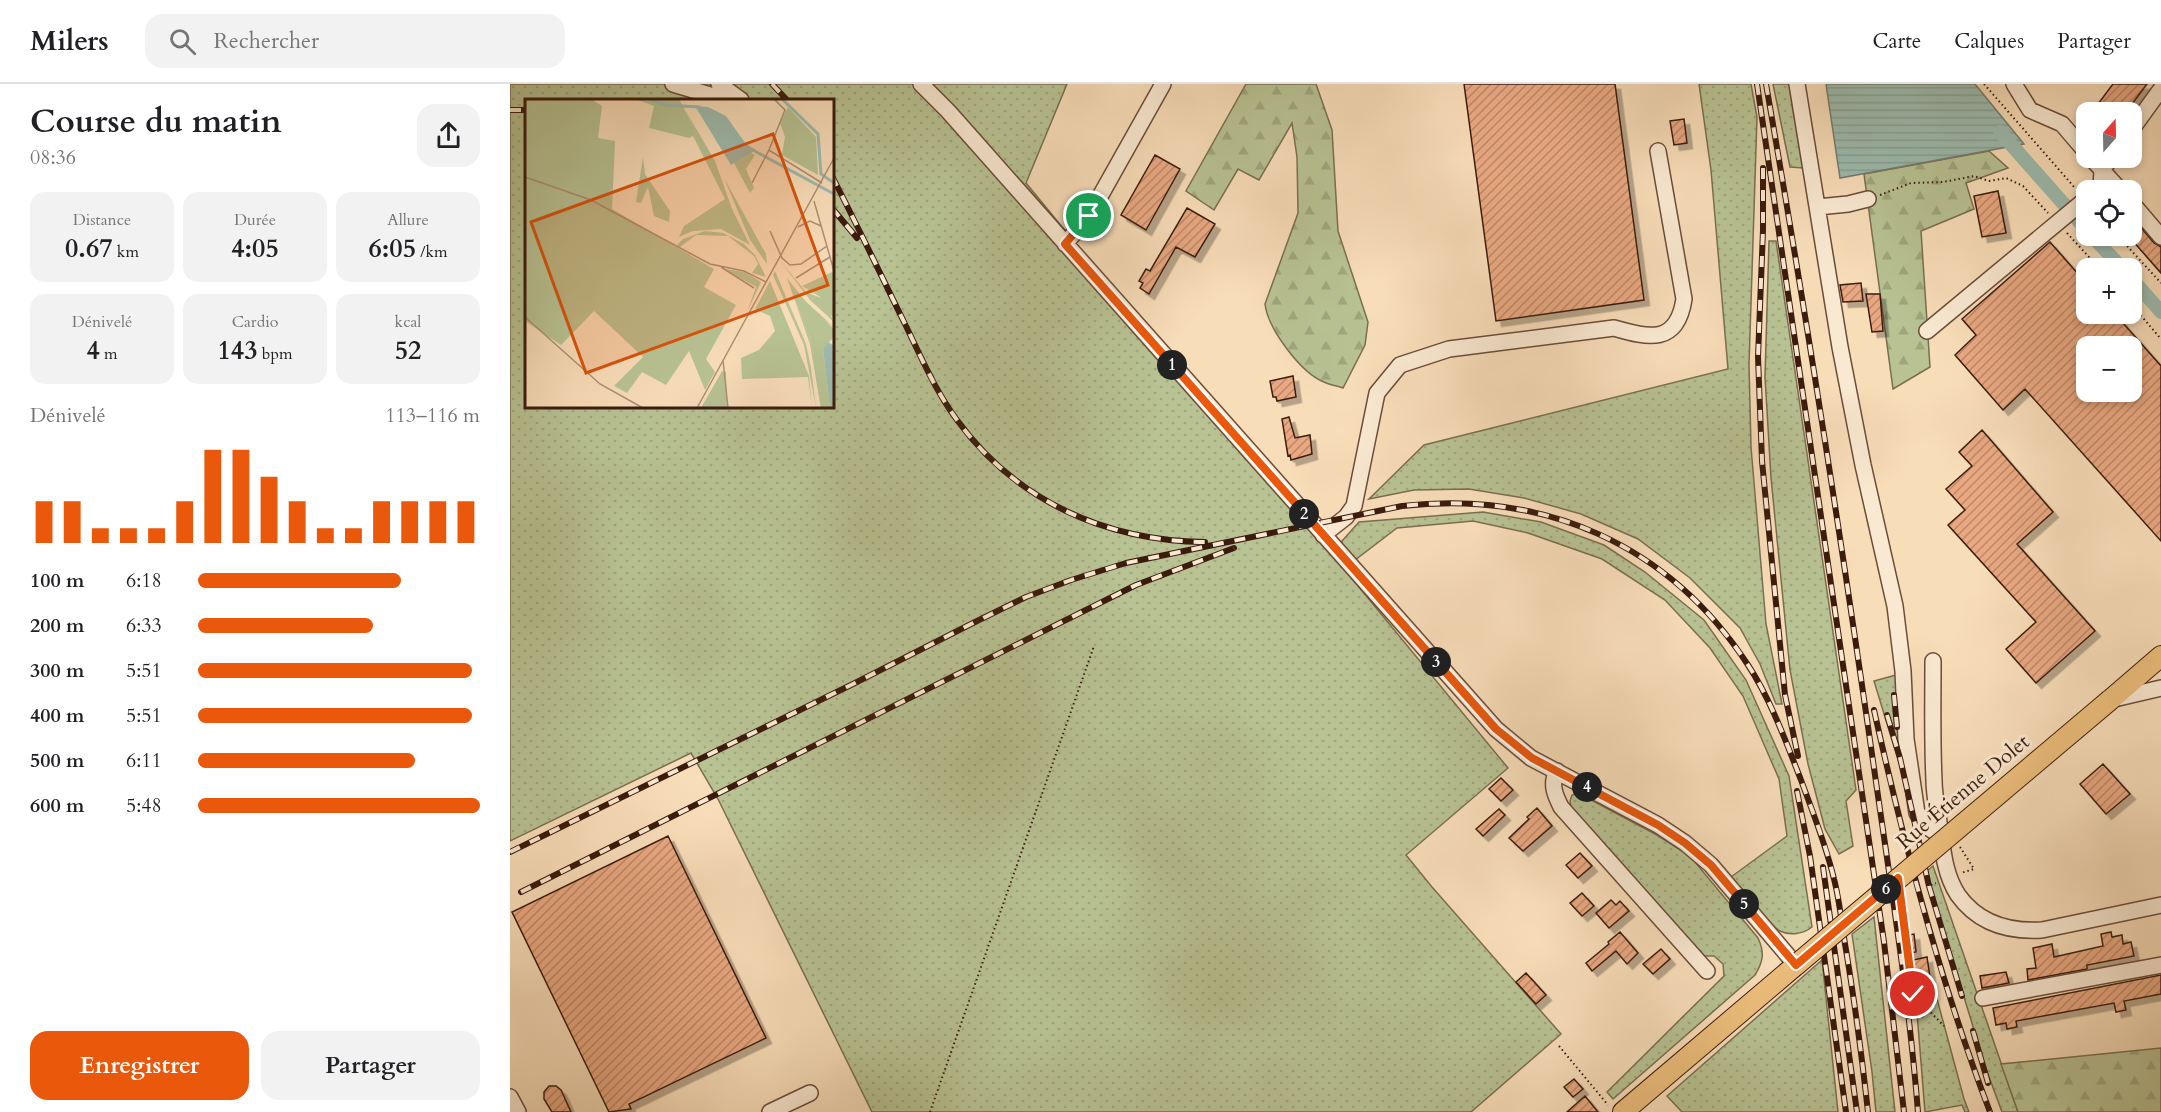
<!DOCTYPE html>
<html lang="fr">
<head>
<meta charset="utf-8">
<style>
  body { margin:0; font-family:Cardo,serif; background:#f2f2f2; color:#202124; height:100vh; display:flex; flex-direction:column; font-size:22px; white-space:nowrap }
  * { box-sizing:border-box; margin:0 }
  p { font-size:20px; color:#757577 }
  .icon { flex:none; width:33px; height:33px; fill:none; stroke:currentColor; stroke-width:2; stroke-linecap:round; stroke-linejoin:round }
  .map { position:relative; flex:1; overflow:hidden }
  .details { display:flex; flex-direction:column; background:#fff; width:510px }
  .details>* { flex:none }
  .needle { width:39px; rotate:20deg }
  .tools { position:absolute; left:1566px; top:18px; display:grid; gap:12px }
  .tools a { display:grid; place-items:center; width:66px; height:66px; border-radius:12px; background:#fff; box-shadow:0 3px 9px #0003; font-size:30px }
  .pin { position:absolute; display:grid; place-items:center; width:51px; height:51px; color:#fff; margin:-26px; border:3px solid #fff; border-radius:50%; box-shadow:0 2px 6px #0007 }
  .km { position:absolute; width:30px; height:30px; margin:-15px; border-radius:50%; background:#222; color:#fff; font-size:16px; line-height:30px; text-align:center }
  .round { display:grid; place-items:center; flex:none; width:63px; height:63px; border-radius:18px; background:#f2f2f2 }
  .headline { display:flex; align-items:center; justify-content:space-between; height:102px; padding:0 30px }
  h1 { font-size:33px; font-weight:700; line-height:45px }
  .figures { display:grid; grid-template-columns:repeat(3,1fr); gap:9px; height:102px; padding:6px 30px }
  .figures div { display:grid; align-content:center; border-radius:15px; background:#f2f2f2; text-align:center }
  .figures b { font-size:26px; font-weight:700 }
  .figures small { font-size:16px; font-weight:400 }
  .figures p { font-size:16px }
  .chart { height:168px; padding:12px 30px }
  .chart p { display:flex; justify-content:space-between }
  .chart svg { width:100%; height:108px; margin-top:6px; stroke:#ea580c; stroke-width:6 }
  .button { display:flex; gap:12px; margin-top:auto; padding:12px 30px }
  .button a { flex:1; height:69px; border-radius:18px; background:#ea580c; color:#fff; font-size:24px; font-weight:700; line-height:69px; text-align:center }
  .button a+a { background:#f2f2f2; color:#202124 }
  ul { padding:0 30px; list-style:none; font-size:20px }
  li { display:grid; grid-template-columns:96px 72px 1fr; align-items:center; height:45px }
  li i { height:15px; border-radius:8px; background:#ea580c }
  header { display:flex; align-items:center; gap:36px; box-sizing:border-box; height:84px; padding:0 30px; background:#fff; border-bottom:2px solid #e0e0e0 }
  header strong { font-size:28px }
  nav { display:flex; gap:33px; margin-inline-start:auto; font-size:21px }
  .search { width:420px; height:54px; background:#f2f2f2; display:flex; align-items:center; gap:15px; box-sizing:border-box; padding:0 21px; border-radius:18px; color:#757577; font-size:22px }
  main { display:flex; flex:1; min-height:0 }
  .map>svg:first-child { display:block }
</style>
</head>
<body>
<header>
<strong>Milers</strong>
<div class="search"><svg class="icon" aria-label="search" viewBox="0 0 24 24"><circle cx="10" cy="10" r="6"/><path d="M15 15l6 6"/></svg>Rechercher</div>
<nav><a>Carte</a><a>Calques</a><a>Partager</a></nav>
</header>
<main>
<section class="details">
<div class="headline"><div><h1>Course du matin</h1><p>08:36</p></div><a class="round"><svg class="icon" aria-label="share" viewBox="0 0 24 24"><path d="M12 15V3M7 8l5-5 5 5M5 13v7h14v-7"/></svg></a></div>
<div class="figures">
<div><p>Distance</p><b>0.67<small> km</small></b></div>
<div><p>Durée</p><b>4:05</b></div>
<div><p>Allure</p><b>6:05<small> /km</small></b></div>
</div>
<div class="figures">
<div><p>Dénivelé</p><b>4<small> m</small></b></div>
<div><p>Cardio</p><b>143<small> bpm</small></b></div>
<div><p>kcal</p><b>52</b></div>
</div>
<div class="chart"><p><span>Dénivelé</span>113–116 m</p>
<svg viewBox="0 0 160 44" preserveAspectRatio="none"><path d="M5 44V27M15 44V27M25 44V38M35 44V38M45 44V38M55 44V27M65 44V6M75 44V6M85 44V17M95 44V27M105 44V38M115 44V38M125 44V27M135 44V27M145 44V27M155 44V27"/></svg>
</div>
<ul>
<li><b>100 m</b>6:18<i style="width:72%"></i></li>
<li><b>200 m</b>6:33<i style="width:62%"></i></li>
<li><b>300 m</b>5:51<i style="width:97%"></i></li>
<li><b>400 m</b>5:51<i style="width:97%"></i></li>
<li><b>500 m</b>6:11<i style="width:77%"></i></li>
<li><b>600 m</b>5:48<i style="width:100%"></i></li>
</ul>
<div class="button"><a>Enregistrer</a><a>Partager</a></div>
</section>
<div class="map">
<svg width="1651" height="1028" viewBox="0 0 1651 1028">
  <defs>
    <pattern id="grass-dots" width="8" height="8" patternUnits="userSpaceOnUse" patternTransform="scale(1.5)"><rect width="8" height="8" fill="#b8c293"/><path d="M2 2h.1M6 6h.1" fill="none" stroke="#9fa67e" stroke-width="1.8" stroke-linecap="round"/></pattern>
    <pattern id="forest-firs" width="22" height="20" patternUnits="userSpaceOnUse" patternTransform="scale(1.5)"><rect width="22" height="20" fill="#b8c293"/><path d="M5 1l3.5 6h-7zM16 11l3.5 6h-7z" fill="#9fa67e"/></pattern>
    <pattern id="water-rules" width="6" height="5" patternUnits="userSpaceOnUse" patternTransform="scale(1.5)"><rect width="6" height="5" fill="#9dbcaf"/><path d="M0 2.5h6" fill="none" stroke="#88a195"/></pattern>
    <pattern id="building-hatch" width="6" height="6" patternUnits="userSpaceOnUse" patternTransform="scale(1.5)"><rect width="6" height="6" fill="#e9a881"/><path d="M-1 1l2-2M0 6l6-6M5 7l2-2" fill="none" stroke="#be8868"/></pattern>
    <filter id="shadow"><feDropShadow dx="5.5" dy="5.5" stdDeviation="0" flood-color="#0004"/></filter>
  </defs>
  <rect width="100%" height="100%" fill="#f8ddb9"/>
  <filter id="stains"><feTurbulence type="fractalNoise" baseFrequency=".00333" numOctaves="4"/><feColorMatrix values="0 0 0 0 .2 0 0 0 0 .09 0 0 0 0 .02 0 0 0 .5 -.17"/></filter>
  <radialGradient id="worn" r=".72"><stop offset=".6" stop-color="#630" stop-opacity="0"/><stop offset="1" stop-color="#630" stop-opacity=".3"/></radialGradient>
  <path fill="url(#grass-dots)" stroke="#7a6e50" stroke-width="1.5" fill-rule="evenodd" d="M 0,0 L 557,0 L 516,99 L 998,684 L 896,771 L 922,803 L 1051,950 L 961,1028 L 362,1028 L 208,715 L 181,669 L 0,757 ZM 16,16 L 322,16 L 322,322 L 16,322 Z
    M 1189,0 L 1241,0 L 1247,33 L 1239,281 L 1241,363 L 1256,540 L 1272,620 L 1266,620 L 1250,580 L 1230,544 L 1180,494 L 1128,455 L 1071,430 L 1014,414 L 959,405 L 904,406 L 859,415 L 914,361 L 1218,285 L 1201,86 Z
    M 1263,0 L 1280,0 L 1293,84 L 1280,83 Z
    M 1259,157 L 1266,157 L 1346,706 L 1336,717 L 1343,762 L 1329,770 L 1315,745 L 1298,680 L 1280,586 L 1261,394 L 1255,293 Z
    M 973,428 L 1031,438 L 1094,461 L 1135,488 L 1194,536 L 1236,596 L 1279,692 L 1302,843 C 1293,850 1280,852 1270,847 C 1262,844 1229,802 1221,793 L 1277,752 L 1269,695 L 1233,612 L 1200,564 L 1155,516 L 1092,475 L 1018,449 L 963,437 L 887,444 L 845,476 L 832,464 L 832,457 L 849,438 Z
    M 1386,591 L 1397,705 L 1364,597 Z
    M 1068,709 L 1147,751 L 1180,772 L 1248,854 C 1255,869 1253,878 1245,891 L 1103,1015 L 1097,1008 L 1214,892 L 1213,880 L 1204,872 L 1193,872 L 1179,862 L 1061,723 L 1060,717 L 1062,711 Z
    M 1423,782 L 1508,1028 L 1492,1028 L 1475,982 L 1416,788 Z
    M 1364,833 L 1385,1028 L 1366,1028 L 1362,988 L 1342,850 Z
    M 1312,876 L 1328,1028 L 1172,1028 L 1157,1012 Z
    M 1423,900 L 1454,1015 L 1459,1028 L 1455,1028 L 1452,1021 L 1415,1028 L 1405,904 Z"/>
  <path fill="url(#forest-firs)" stroke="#7a6e50" stroke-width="1.5" d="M 736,0 L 806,0 L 822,46 L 828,147 L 858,238 L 855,261 L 833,304 C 827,302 820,301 814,298 C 791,289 758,245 755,220 L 788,129 L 787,73 L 782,39 L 749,96 L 728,85 L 704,126 L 676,107 Z
    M 1479,67 L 1498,84 L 1456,99 L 1464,125 L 1411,147 L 1420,283 L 1383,305 L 1354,90 Z
    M 1651,964 L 1651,1028 L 1508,1028 L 1491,980 Z"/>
  <path fill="url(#water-rules)" stroke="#767c6f" stroke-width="1.5" d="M 1316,0 L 1465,0 L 1514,60 L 1330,94 Z"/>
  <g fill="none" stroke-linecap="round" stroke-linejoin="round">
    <path stroke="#9dbcaf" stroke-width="14" d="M 1490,48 L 1576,145
      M 1582,152 L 1612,184
      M 1622,195 L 1651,228"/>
  </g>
  <path fill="url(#building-hatch)" stroke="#3b1b0e" stroke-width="1.5" fill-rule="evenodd" filter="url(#shadow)" d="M 954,0 L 1105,0 L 1134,216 L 986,237 Z
    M 1603,0 L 1637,0 L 1616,28 L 1582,28 Z
    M 1174,35 L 1177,59 L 1164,61 L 1160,37 Z
    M 645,71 L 670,85 L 636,146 L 611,131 Z
    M 1488,107 L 1496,149 L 1472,153 L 1464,112 Z
    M 677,124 L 705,140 L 685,173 L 666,163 L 639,210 L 630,204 L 633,199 L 629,197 L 636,185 L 640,187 Z
    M 1622,133 L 1644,159 L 1651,163 L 1651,189 L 1622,156 Z
    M 1540,158 L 1576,199 L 1576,230 L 1605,230 L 1651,282 L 1651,457 L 1515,305 L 1493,326 L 1445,271 L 1466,251 L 1452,235 ZM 1576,262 L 1622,262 L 1622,308 L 1576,308 Z
    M 1351,199 L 1353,217 L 1333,218 L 1330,201 Z
    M 1356,210 L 1370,210 L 1373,247 L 1362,248 Z
    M 783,292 L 786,313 L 767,317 L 766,313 L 763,313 L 760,297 Z
    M 779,333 L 785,354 L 800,351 L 802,370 L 781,376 L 780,371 L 778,372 L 772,335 Z
    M 1472,346 L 1543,428 L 1507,460 L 1585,547 L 1526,599 L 1496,565 L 1526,538 L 1438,441 L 1455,426 L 1436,405 L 1462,382 L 1449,368 Z
    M 1593,680 L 1620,710 L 1596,730 L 1570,700 Z
    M 991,694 L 1003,706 L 991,717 L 979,705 Z
    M 1027,724 L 1042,742 L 1013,767 L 999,754 L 1019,735 L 1017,733 Z
    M 989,725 L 995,731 L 973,752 L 966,745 Z
    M 158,752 L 256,954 L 119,1020 L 121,1025 L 99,1028 L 2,828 Z
    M 1070,769 L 1082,782 L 1068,794 L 1056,781 Z
    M 1072,809 L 1084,822 L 1072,832 L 1060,819 Z
    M 1101,816 L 1106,821 L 1110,817 L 1119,827 L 1099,844 L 1086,829 Z
    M 1110,848 L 1128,869 L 1117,880 L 1106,867 L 1082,887 L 1076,879 L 1099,860 L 1098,858 Z
    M 1601,848 L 1602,853 L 1612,851 L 1613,860 L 1621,858 L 1624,872 L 1577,881 L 1577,885 L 1518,896 L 1517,885 L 1526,884 L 1523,864 L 1542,860 L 1544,873 L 1593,862 L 1591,850 Z
    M 1404,850 L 1406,868 L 1395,870 L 1392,852 Z
    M 1151,865 L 1160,875 L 1143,890 L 1133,880 Z
    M 1417,873 L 1420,893 L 1406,895 L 1403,876 Z
    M 1496,888 L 1499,899 L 1472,904 L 1470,892 Z
    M 1016,889 L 1036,911 L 1026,920 L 1006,898 Z
    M 1651,891 L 1651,910 L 1614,917 L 1616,926 L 1606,928 L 1604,919 L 1506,937 L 1507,943 L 1497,945 L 1496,939 L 1486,941 L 1483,924 Z
    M 1064,995 L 1073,1005 L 1063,1013 L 1054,1003 Z
    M 39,1002 L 46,1002 L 51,1006 L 61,1028 L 42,1028 L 34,1015 L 34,1008 Z
    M 1075,1012 L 1088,1028 L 1057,1028 Z"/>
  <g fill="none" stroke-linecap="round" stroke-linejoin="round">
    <g stroke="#6a4c39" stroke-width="18">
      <path id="minor" d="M 163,0 L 217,16
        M 209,0 L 231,16
        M 411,0 L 438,27 L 986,645 L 1021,674 L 1148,741 L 1175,759 L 1201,781 L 1286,881
        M 1287,0 L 1330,263 L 1353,381 L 1385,522 L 1393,587 L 1396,655 L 1407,729 L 1414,741 L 1431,752
        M 1504,0 L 1520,26 L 1552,40 L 1576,68
        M 1622,45 L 1651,5
        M 1581,74 L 1592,86 L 1601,74
        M 1586,106 L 1591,103 L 1592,86 L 1610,106
        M 1622,119 L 1651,153
        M 1308,123 L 1338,120 L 1358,115
        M 555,160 L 579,132 L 653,0
        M 1417,247 L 1576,115
        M 813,451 L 836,433 L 844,422 L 867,309 L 890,281 L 939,265 L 1104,244 C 1139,254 1167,261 1174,215 L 1148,67
        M 1423,577 C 1423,616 1422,656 1424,696 C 1424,712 1428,729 1430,745 C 1433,768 1435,791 1448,811 C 1468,839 1499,848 1532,846 L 1651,821
        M 1604,615 L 1651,604
        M 1047,687 C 1040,700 1045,711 1051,723 L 1197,887
        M 1473,914 L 1651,881
        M 0,1013 L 8,1028
        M 260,1028 L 300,1009"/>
    </g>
    <g stroke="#3b1b0e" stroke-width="22">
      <path id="major" d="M 1600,616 L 1651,572
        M 1113,1028 L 1286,881"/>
    </g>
    <path stroke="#3b1b0e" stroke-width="2" stroke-dasharray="1.5 3" stroke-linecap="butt" d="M 1474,0 L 1565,104
      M 1370,111 L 1401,99 L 1433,98 L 1464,92 L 1479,97 L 1496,94 L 1513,102 L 1538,129
      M 1557,149 L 1589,184
      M 1608,152 L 1651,199
      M 1622,221 L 1651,255
      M 1450,763 L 1464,785 L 1451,789
      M 1417,803 L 1426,799
      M 1391,815 L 1403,910 L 1434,942
      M 1049,962 L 1098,1021
      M 420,1028 L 584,562"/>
    <use href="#minor" stroke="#fae9d2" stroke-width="15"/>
    <use href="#major" stroke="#ecbe7c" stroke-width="20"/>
    <g stroke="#3b1b0e" stroke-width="6">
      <path id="rail" d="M 262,0 L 277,16
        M 1247,0 L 1374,858 L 1394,1028
        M 1256,0 C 1296,230 1332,460 1365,691 C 1381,803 1399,915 1408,1028
        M 0,26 L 16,26
        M 1253,84 L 1253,146 L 1248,273 L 1252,377 L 1275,611 L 1288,672
        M 322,92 C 347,141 371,191 395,240 C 411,273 425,306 447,336 C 506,417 596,457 695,458
        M 322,124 L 347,154
        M 1384,611 L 1387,643
        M 1364,626 C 1394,761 1430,898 1480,1028
        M 1377,631 L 1390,674 L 1419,802 L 1452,912
        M 1287,707 L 1300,772 L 1336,1028
        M 0,768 L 345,599 L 463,539 L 516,513 L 561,496 L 616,479 L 892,422 C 1034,406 1159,460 1238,581 C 1261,616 1276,658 1291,696 C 1303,729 1316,761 1324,795 C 1330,818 1332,843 1336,866 C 1345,920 1352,974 1358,1028
        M 1313,783 L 1347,1028
        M 11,808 L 626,501 L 724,464
        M 1463,947 L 1478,999"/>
    </g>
    <use href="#rail" stroke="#fae9d2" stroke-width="4" stroke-dasharray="11" stroke-linecap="butt"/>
    <g stroke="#3b1b0e" stroke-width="22" stroke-linecap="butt">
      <path id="major-bridge" d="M 1286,881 L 1600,616"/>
    </g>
    <use href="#major-bridge" stroke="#ecbe7c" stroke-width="20"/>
  </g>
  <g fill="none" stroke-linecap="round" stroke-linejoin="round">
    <g stroke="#fff" stroke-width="12">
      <path id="route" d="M 579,132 L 555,160 L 986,645 L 1022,674 L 1148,741 L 1175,759 L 1201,781 L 1286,881 L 1388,794 L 1403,910"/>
    </g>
    <use href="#route" stroke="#ea580c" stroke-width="8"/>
  </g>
  <g text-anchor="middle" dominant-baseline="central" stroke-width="6" stroke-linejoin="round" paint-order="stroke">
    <g font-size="21" fill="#3b1b0e" stroke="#fae9d2">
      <text transform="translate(1453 708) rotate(-40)">Rue Étienne Dolet</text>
    </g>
  </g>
  <g transform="translate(15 15)">
    <rect width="309" height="309" fill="#f8ddb9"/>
    <path d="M 0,0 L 66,0 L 77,7 L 73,39 L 90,42 L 87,110 L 189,170 L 179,188 L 211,206 L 181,260 L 190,273 L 180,291 L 164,252 L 141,286 L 117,273 L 102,294 L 89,287 L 118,258 L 69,212 L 36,246 L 0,222 ZM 159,9 L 190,62 L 207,110 L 225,146 L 196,130 L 168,132 L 154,138 L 159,127 L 200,100 L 168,37 L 172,35 ZM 199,79 L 241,155 L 242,165 L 225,141 ZM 180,132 L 198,134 L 219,145 L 230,156 L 241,178 L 227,174 L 233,165 L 229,157 L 203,137 L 171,136 L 155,148 L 152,146 L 158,140 ZM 256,163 L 282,194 L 297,199 L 309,223 L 285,201 ZM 200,170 L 220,173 L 236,183 L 222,213 L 231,188 ZM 250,172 L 281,245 L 286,269 L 291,309 L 279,246 L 248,176 ZM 262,179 L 281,203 L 309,228 L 269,198 L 285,240 L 294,284 L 296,309 L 285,245 ZM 245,182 L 284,277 L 287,309 L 283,278 L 217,280 L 216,259 L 234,251 L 250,232 L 245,217 L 230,210 ZM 197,272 L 201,273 L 202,309 L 176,309 Z" fill="#b8c293"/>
    <path d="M 110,0 L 154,0 L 172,35 L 164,39 L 124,29 L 129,7 ZM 263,8 L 291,38 L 293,76 L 257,56 L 260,38 L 255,24 ZM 226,54 L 230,56 L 221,70 L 229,89 L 225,94 L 209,64 ZM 118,58 L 120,75 L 145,112 L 144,123 L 129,117 L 123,88 L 116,104 L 111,103 ZM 307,173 L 309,175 L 309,219 L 301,212 L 297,199 L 277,187 ZM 273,195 L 309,230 L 309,238 L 298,250 L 305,309 L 296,309 L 285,240 L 269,198 Z" fill="#b8c293"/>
    <path d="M 170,7 L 183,8 L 201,17 L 221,45 L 231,51 L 206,66 ZM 303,243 L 309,247 L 309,309 L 305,309 L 298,250 Z" fill="#9dbcaf"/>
    <path fill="none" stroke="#9dbcaf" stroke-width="3" d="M 124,0 L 140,6 L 175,8M 257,0 L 293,35 L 296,75 L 309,84M 226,50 L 309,95"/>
    <path fill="none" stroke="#ac8f75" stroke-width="1.5" d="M 244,51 L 260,11 L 249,0M 0,78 L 66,101 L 185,165 L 219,172 L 241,183M 227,84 L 244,51 L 297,84M 289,102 L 309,172M 273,128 L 285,122 L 296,127M 245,132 L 257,159 L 265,166 L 276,165 L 302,147M 196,168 L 229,189M 271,179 L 305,158M 0,218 L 75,285 L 118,309M 198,261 L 203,309M 172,309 L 309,59"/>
    <path fill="#d7530c" fill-opacity="0.15" stroke="#d7530c" stroke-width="3" d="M 248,35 L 303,186 L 61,274 L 6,123 Z"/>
    <rect width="309" height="309" fill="none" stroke="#3b1b0e" stroke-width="3"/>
  </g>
  <rect width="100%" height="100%" filter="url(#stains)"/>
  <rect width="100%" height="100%" fill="url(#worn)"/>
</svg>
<div class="tools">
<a><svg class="needle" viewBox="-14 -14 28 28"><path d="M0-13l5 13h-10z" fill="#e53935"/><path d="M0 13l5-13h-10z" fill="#757577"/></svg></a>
<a><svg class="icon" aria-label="locate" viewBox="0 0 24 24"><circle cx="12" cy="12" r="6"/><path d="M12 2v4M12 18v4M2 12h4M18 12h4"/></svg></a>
<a>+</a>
<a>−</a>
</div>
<div class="pin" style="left:579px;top:132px;background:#1e9e55"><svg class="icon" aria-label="arrive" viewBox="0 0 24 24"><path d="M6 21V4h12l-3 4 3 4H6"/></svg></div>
<div class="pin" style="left:1403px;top:910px;background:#d93025"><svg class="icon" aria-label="check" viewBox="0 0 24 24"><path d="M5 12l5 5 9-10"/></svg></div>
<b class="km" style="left:662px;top:281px">1</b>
<b class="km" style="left:794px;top:430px">2</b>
<b class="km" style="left:926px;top:578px">3</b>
<b class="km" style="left:1077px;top:703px">4</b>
<b class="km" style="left:1234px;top:820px">5</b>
<b class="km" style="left:1376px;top:805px">6</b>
</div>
</main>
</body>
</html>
